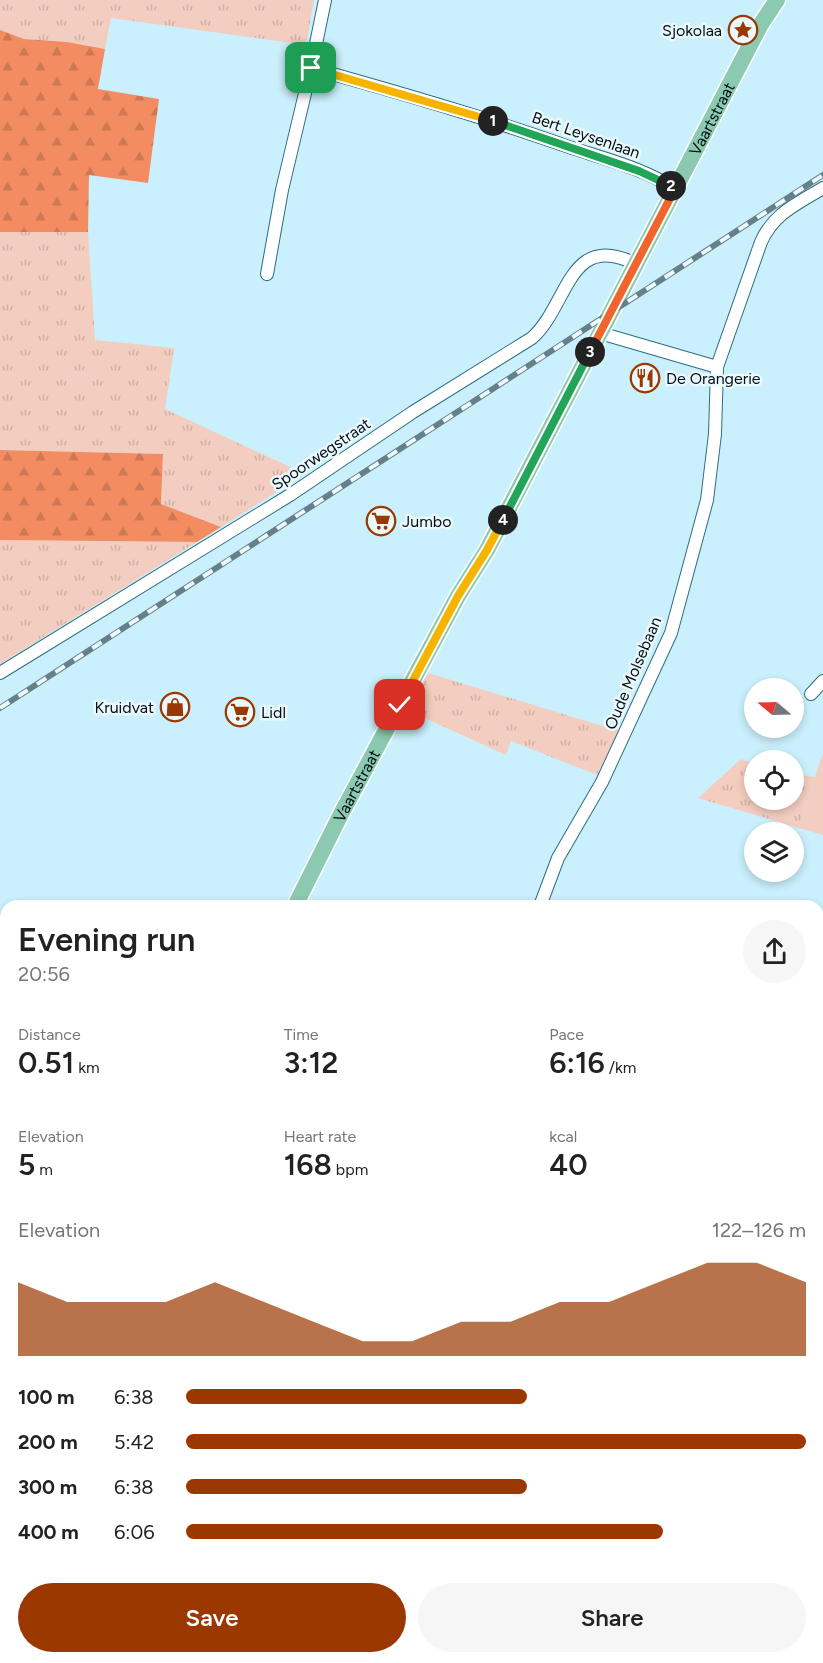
<!DOCTYPE html>
<html lang="en">
<head>
<meta charset="utf-8">
<style>
  body { margin:0; font-family:Figtree,sans-serif; background:#f6f6f6; color:#222; height:100vh; display:flex; flex-direction:column; font-size:22px; white-space:nowrap }
  * { box-sizing:border-box; margin:0 }
  p { font-size:20px; color:#767676 }
  .icon { flex:none; width:33px; height:33px; fill:none; stroke:currentColor; stroke-width:2; stroke-linecap:round; stroke-linejoin:round }
  .map { position:relative; flex:1; overflow:hidden }
  .sheet { position:absolute; left:0px; top:900px; width:824px; height:764px; display:flex; flex-direction:column; background:#fff; border-radius:18px 18px 0 0; box-shadow:0 3px 9px #0003 }
  .sheet>* { flex:none }
  .needle { width:39px; rotate:289deg }
  .tools { position:absolute; left:744px; top:678px; display:grid; gap:12px }
  .tools a { display:grid; place-items:center; width:60px; height:60px; border-radius:50%; background:#fff; box-shadow:0 3px 9px #0003; font-size:30px }
  .pin { position:absolute; display:grid; place-items:center; width:51px; height:51px; color:#fff; margin:-26px; border-radius:12px; box-shadow:0 3px 9px #0006 }
  .km { position:absolute; width:30px; height:30px; margin:-15px; border-radius:50%; background:#222; color:#fff; font-size:16px; line-height:30px; text-align:center }
  .round { display:grid; place-items:center; flex:none; width:63px; height:63px; border-radius:32px; background:#f6f6f6 }
  .overview { display:flex; align-items:center; justify-content:space-between; height:102px; padding:0 18px }
  h1 { font-size:33px; font-weight:600; line-height:45px }
  .figures { display:grid; grid-template-columns:repeat(3,1fr); gap:9px; height:102px; padding:6px 18px }
  .figures div { display:grid; align-content:center }
  .figures b { font-size:30px; font-weight:600 }
  .figures small { font-size:16px; font-weight:400 }
  .figures p { font-size:16px }
  .chart { height:168px; padding:12px 18px }
  .chart p { display:flex; justify-content:space-between }
  .chart svg { width:100%; height:108px; margin-top:6px; fill:#9b3800; opacity:.7 }
  .primary-button { display:flex; gap:12px; margin-top:auto; padding:12px 18px }
  .primary-button a { flex:1; height:69px; border-radius:36px; background:#9b3800; color:#fff; font-size:24px; font-weight:600; line-height:69px; text-align:center }
  .primary-button a+a { background:#f6f6f6; color:#222 }
  ul { padding:0 18px; list-style:none; font-size:20px }
  li { display:grid; grid-template-columns:96px 72px 1fr; align-items:center; height:45px }
  li i { height:15px; border-radius:8px; background:#9b3800 }
  .map>svg:first-child { display:block }
</style>
</head>
<body>
<div class="map">
<svg width="823" height="1663" viewBox="0 0 823 1663">
  <defs>
    <pattern id="grass-tufts" width="24" height="20" patternUnits="userSpaceOnUse" patternTransform="scale(1.5)"><rect width="24" height="20" fill="#f3cec0"/><path d="M3 7l-1-3M5 7V3M7 7l1-3M15 17l-1-3M17 17v-4M19 17l1-3" fill="none" stroke="#cfb0a4"/></pattern>
    <pattern id="forest-firs" width="22" height="20" patternUnits="userSpaceOnUse" patternTransform="scale(1.5)"><rect width="22" height="20" fill="#f48c62"/><path d="M5 1l3.5 6h-7zM16 11l3.5 6h-7z" fill="#cf7854"/></pattern>
  </defs>
  <rect width="100%" height="100%" fill="#caeffd"/>
  <path fill="url(#grass-tufts)" d="M 0,0 L 314,0 L 306,45 L 111,18 L 105,49 L 67,42 L 24,39 L 0,30 Z
    M 0,232 L 88,232 L 95,340 L 174,348 L 165,409 L 305,474 L 221,527 L 161,504 L 163,454 L 0,450 Z
    M 0,540 L 197,542 L 0,664 Z
    M 428,673 L 619,731 L 597,775 L 511,741 L 506,755 L 407,710 Z
    M 741,759 L 754,764 L 754,800 L 794,800 L 794,774 L 815,777 L 799,828 L 698,798 Z
    M 818,1571 L 823,1574 L 823,1663 L 781,1663 L 783,1658 L 818,1658 Z
    M 399,1658 L 409,1658 L 413,1660 L 415,1658 L 770,1658 L 768,1663 L 397,1663 Z"/>
  <path fill="url(#forest-firs)" d="M 0,30 L 24,39 L 67,42 L 105,49 L 98,89 L 159,99 L 148,183 L 89,175 L 88,232 L 0,232 Z
    M 0,450 L 163,454 L 161,504 L 221,527 L 197,542 L 0,540 Z"/>
  <path fill="#f3cec0" d="M 822,755 L 823,756 L 823,835 L 799,828 Z"/>
  <path fill="#02c1ee" d="M 0,1000 L 6,1003 L 6,1122 L 0,1119 Z
    M 818,1414 L 823,1417 L 823,1537 L 818,1534 Z"/>
  <g fill="none" stroke-linecap="round" stroke-linejoin="round">
    <g stroke="#2d6c81" stroke-width="14">
      <path id="minor" d="M 311,68 C 398,92 484,117 569,147 C 605,159 643,168 675,189
        M 267,274 L 282,190 L 311,68 L 325,0
        M 600,333 L 717,367
        M 0,673 L 290,495 L 413,412 L 532,338 C 569,305 568,230 636,264
        M 811,694 L 823,681
        M 540,906 L 558,858 L 602,782 L 671,633 L 707,500 L 715,434 L 717,367 L 761,242 C 774,213 797,204 823,188
        M 0,1135 L 6,1138
        M 818,1150 L 823,1153
        M 818,1388 L 823,1391
        M 0,1414 L 6,1401
        M 818,1559 L 823,1562
        M 267,1663 L 269,1658"/>
    </g>
    <g stroke="#fff" stroke-width="19">
      <g id="major">
        <path id="s1" d="M 295,906 L 340,816 L 458,596 L 487,550 L 761,24 L 777,0"/>
        <path d="M 0,1463 L 6,1452"/>
      </g>
    </g>
    <use href="#minor" stroke="#fff" stroke-width="12"/>
    <use href="#major" stroke="#8bcab0" stroke-width="16"/>
    <g stroke="#66808b" stroke-width="6">
      <path id="rail" d="M 0,708 L 823,175"/>
    </g>
    <use href="#rail" stroke="#ebf8fc" stroke-width="4" stroke-dasharray="11" stroke-linecap="butt"/>
  </g>
  <g fill="none" stroke-linecap="round" stroke-linejoin="round">
    <g stroke="#fff" stroke-width="12">
      <path id="split-1" d="M 311,68 L 493,121"/>
    </g>
    <g stroke="#fff" stroke-width="12">
      <path id="split-2" d="M 493,121 L 639,171 L 671,186"/>
    </g>
    <g stroke="#fff" stroke-width="12">
      <path id="split-3" d="M 590,352 L 675,189 L 671,186"/>
    </g>
    <g stroke="#fff" stroke-width="12">
      <path id="split-4" d="M 503,520 L 590,352"/>
    </g>
    <g stroke="#fff" stroke-width="12">
      <path id="split-5" d="M 400,705 L 458,596 L 487,550 L 503,520"/>
    </g>
    <use href="#split-1" stroke="#f5b400" stroke-width="8"/>
    <use href="#split-2" stroke="#22a559" stroke-width="8"/>
    <use href="#split-3" stroke="#f0652b" stroke-width="8"/>
    <use href="#split-4" stroke="#22a559" stroke-width="8"/>
    <use href="#split-5" stroke="#f5b400" stroke-width="8"/>
  </g>
  <defs>
    <g id="sight-ring" transform="scale(1.5)"><circle r="9.5" fill="#ebf8fc" stroke="#9b3800" stroke-width="1.5"/><path d="M0-6L1.8-2.2L6-1.7L2.9 1.2L3.7 5.4L0 3.3L-3.7 5.4L-2.9 1.2L-6-1.7L-1.8-2.2Z" fill="#9b3800"/></g>
    <g id="restaurant-ring" transform="scale(1.5)"><circle r="9.5" fill="#ebf8fc" stroke="#9b3800" stroke-width="1.5"/><path d="M-5-6h1v4h1v-4h1v4h1v-4h1v5L-1.5 .5V6h-2V.5L-5-1ZM5-6V6H3V1.5H1.5Q1.5-4 5-6Z" fill="#9b3800"/></g>
    <g id="supermarket-ring" transform="scale(1.5)"><circle r="9.5" fill="#ebf8fc" stroke="#9b3800" stroke-width="1.5"/><path d="M-6-5.5h2.5l.6 2H6L4.5 2H-2.5L-4.4-4H-6ZM-1.5 3.2a1.3 1.3 0 1 0 .1 0ZM3 3.2a1.3 1.3 0 1 0 .1 0Z" fill="#9b3800"/></g>
    <g id="shop-ring" transform="scale(1.5)"><circle r="9.5" fill="#ebf8fc" stroke="#9b3800" stroke-width="1.5"/><path d="M-5-2.5h2.3a2.7 3.5 0 0 1 5.4 0H5L5.5 6h-11ZM-1.5-2.5h3a1.5 2.3 0 0 0-3 0Z" fill="#9b3800"/></g>
  </defs>
  <g fill-rule="evenodd">
    <use href="#sight-ring" x="743" y="30"/>
    <use href="#restaurant-ring" x="645" y="378"/>
    <use href="#supermarket-ring" x="381" y="521"/>
    <use href="#shop-ring" x="175" y="707"/>
    <use href="#supermarket-ring" x="240" y="712"/>
  </g>
  <g text-anchor="middle" dominant-baseline="central" stroke-width="5" stroke-linejoin="round" paint-order="stroke">
    <g font-size="16" fill="#000f17" stroke="#ebf8fc" text-anchor="start">
      <text x="722" y="30" text-anchor="end">Sjokolaa</text>
      <text x="666" y="378">De Orangerie</text>
      <text x="402" y="521">Jumbo</text>
      <text x="154" y="707" text-anchor="end">Kruidvat</text>
      <text x="261" y="712">Lidl</text>
    </g>
    <g font-size="16" fill="#000f17" stroke="#ebf8fc">
      <text stroke="none"><textPath href="#s1" startOffset="891">Vaartstraat</textPath></text>
      <text transform="translate(586 135) rotate(19)">Bert Leysenlaan</text>
      <text transform="translate(321 454) rotate(-34)">Spoorwegstraat</text>
      <text transform="translate(633 673) rotate(-67)">Oude Molsebaan</text>
      <text stroke="none"><textPath href="#s1" startOffset="135">Vaartstraat</textPath></text>
    </g>
  </g>
</svg>
<div class="tools">
<a><svg class="needle" viewBox="-14 -14 28 28"><path d="M0-13l5 13h-10z" fill="#e53935"/><path d="M0 13l5-13h-10z" fill="#767676"/></svg></a>
<a><svg class="icon" aria-label="locate" viewBox="0 0 24 24"><circle cx="12" cy="12" r="6"/><path d="M12 2v4M12 18v4M2 12h4M18 12h4"/></svg></a>
<a><svg class="icon" aria-label="layers" viewBox="0 0 24 24"><path d="M12 4l9 5-9 5-9-5zM3 14l9 5 9-5"/></svg></a>
</div>
<div class="pin" style="left:311px;top:68px;background:#1e9e55"><svg class="icon" aria-label="arrive" viewBox="0 0 24 24"><path d="M6 21V4h12l-3 4 3 4H6"/></svg></div>
<div class="pin" style="left:400px;top:705px;background:#d93025"><svg class="icon" aria-label="check" viewBox="0 0 24 24"><path d="M5 12l5 5 9-10"/></svg></div>
<b class="km" style="left:493px;top:121px">1</b>
<b class="km" style="left:671px;top:186px">2</b>
<b class="km" style="left:590px;top:352px">3</b>
<b class="km" style="left:503px;top:520px">4</b>
<section class="sheet">
<div class="overview"><div><h1>Evening run</h1><p>20:56</p></div><a class="round"><svg class="icon" aria-label="share" viewBox="0 0 24 24"><path d="M12 15V3M7 8l5-5 5 5M5 13v7h14v-7"/></svg></a></div>
<div class="figures">
<div><p>Distance</p><b>0.51<small> km</small></b></div>
<div><p>Time</p><b>3:12</b></div>
<div><p>Pace</p><b>6:16<small> /km</small></b></div>
</div>
<div class="figures">
<div><p>Elevation</p><b>5<small> m</small></b></div>
<div><p>Heart rate</p><b>168<small> bpm</small></b></div>
<div><p>kcal</p><b>40</b></div>
</div>
<div class="chart"><p><span>Elevation</span>122–126 m</p>
<svg viewBox="0 0 160 44" preserveAspectRatio="none"><path d="M0 44V14L10 22L20 22L30 22L40 14L50 22L60 30L70 38L80 38L90 30L100 30L110 22L120 22L130 14L140 6L150 6L160 14V44z"/></svg>
</div>
<ul>
<li><b>100 m</b>6:38<i style="width:55%"></i></li>
<li><b>200 m</b>5:42<i style="width:100%"></i></li>
<li><b>300 m</b>6:38<i style="width:55%"></i></li>
<li><b>400 m</b>6:06<i style="width:77%"></i></li>
</ul>
<div class="primary-button"><a>Save</a><a>Share</a></div>
</section>
</div>
</body>
</html>
